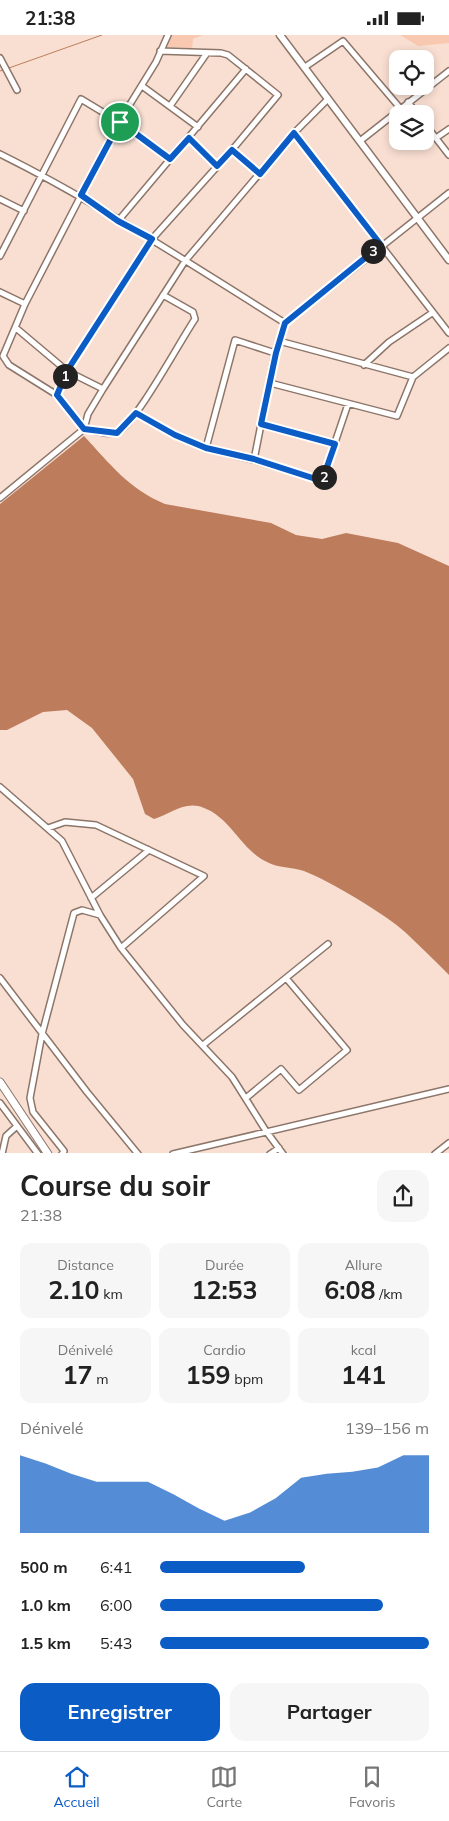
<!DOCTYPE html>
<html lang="fr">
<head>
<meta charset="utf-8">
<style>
  body { margin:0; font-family:Mulish,sans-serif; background:#f6f6f6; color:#222; height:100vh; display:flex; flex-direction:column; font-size:19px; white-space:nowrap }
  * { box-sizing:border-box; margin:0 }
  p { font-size:16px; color:#767676 }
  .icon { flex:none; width:28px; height:28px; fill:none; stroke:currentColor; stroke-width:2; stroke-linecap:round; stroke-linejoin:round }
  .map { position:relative; height:1118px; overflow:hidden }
  .sheet { display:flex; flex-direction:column; background:#fff; flex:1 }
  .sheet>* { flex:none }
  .fabs { position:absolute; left:389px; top:15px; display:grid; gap:10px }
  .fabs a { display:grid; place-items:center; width:45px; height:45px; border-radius:10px; background:#fff; box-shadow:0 2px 8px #0003; font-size:25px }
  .pin { position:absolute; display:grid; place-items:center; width:42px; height:42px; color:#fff; margin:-21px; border:2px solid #fff; border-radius:50%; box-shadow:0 1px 5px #0007 }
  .km { position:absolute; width:25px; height:25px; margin:-12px; border-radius:50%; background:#222; color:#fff; font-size:14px; line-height:25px; text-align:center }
  .round { display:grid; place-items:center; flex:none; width:52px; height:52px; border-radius:15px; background:#f6f6f6 }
  .summary { display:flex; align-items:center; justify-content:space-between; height:85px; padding:0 20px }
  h1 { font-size:28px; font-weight:700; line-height:38px }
  .stats { display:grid; grid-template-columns:repeat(3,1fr); gap:8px; height:85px; padding:5px 20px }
  .stats div { display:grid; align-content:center; border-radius:12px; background:#f6f6f6; text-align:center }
  .stats b { font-size:25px; font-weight:700 }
  .stats small { font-size:14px; font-weight:400 }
  .stats p { font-size:14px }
  .chart { height:140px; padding:10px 20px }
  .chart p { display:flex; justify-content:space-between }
  .chart svg { width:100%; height:90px; margin-top:5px; fill:#0c5cc6; opacity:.7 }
  .button { display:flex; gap:10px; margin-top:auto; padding:10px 20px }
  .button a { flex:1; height:58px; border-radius:15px; background:#0c5cc6; color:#fff; font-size:20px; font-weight:700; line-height:58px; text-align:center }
  .button a+a { background:#f6f6f6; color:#222 }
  ul { padding:0 20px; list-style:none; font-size:16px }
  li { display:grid; grid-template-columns:80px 60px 1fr; align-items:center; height:38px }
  li i { height:12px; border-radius:6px; background:#0c5cc6 }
  .status { display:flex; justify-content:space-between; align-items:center; height:35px; padding:0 25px; background:#fff; direction:ltr }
  .status svg { height:14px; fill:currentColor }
  .tab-bar { display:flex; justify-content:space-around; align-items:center; height:70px; border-top:1px solid #e0e0e0; background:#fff; font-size:14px; color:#767676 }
  .tab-bar a { display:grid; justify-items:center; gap:2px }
  .tab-bar .current { color:#0c5cc6 }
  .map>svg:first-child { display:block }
</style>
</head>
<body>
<div class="status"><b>21:38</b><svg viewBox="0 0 49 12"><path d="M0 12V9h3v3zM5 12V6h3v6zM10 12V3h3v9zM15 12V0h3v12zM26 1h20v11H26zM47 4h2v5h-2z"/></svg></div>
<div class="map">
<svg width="449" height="1119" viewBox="0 0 449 1119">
  <rect width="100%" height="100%" fill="#f9dfd2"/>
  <path fill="#f8c8b0" d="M 172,0 L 203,0 L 193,4 L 192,13 L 167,12 Z
    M 400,0 L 449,0 L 449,8 L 418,11 Z"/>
  <path fill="#bd7d5c" d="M 84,401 C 110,429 129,454 165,469 L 271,488 L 296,500 L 322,504 L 346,498 L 398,508 L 449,531 L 449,940 C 435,926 420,911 405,897 C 385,879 330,846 304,836 C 292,832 278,833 267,827 C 241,815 231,783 204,773 C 185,765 171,779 154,784 L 145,779 L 133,744 L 92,693 L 67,675 L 43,677 L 7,695 L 0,695 L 0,469 Z"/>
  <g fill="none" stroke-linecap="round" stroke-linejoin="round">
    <path stroke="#bd7d5c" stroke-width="1" d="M 9,33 L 102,0
      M 0,36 L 5,34"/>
    <g stroke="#8c7569" stroke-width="8">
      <path id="minor" d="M 0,23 L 17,55
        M 305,32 L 343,6 L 400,73
        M 142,51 L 198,92
        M 408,67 L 417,79
        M 170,71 L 207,18
        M 425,89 L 449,120
        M 294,98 L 449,298
        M 189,103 L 217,131
        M 436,103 L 449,94
        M 360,106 L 449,36
        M 232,115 L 260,139
        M 0,119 C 99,168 191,230 285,288
        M 0,164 L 24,176
        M 118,186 L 246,34
        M 0,221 L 81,64 L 119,87 L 170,124
        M 0,257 L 25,269
        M 163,260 L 193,277 L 195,284 C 180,306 136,388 118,397 C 110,401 93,395 84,394 L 88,379 L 103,354 L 185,226 L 294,98 L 328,64
        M 16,293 L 67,336 L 103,354
        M 279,306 L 413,342
        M 275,318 L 235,305 L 206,413 L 254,425 L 322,446 L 348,369
        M 364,330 L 389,307 L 432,278
        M 270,348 L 397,381 L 413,342 L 449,313
        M 57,360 L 9,330 L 3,321 L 25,269 L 119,87 L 156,27 L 168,0
        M 136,378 L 175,400 L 206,413
        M 261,389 L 335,409
        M 254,425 L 275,318 L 285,288 L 449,158
        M 0,463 L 84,394 L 57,360 L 67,336 L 152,204 L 232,115 L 278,60 L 228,20 L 221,18 L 160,16
        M 0,752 L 62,806 L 100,880 L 121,913 L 183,990 L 232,1042 L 266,1096 L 283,1119
        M 48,793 L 65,787 L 96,790 L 204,841 L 121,913
        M 91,863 L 149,815
        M 0,943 L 87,1057 L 138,1119
        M 203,1010 L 328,909
        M 246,1063 L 281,1034 L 299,1055 L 347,1015 L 286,943
        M 0,1068 L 38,1119
        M 2,1119 L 6,1101 L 17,1091
        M 62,1119 L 64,1116 L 33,1077 L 30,1063 L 42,999 L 74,878 L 82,875 L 100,880
        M 173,1119 L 449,1054
        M 270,1119 L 279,1113
        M 435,1119 L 449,1108"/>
    </g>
    <g stroke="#8c7569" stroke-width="9">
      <path id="tertiary" d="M 280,0 L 449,225"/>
    </g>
    <g stroke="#8c7569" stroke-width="9">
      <path id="secondary" d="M 0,1047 L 48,1119"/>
    </g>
    <use href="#minor" stroke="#fff" stroke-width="5"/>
    <use href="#tertiary" stroke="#fff" stroke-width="6"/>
    <use href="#secondary" stroke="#fff" stroke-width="7"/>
  </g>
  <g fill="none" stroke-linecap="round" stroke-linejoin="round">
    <g stroke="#fff" stroke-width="10">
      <path id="route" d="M 120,87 L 170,124 L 189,103 L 217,131 L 232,115 L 260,139 L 294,98 L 381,210 L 285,288 L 276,318 L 261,389 L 335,409 L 322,446 L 254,424 L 206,413 L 175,400 L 136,378 L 117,398 L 84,394 L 57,360 L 67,336 L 152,204 L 118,186 L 81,160 Z"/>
    </g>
    <use href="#route" stroke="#0c5cc6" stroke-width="6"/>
  </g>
</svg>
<div class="fabs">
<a><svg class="icon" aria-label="locate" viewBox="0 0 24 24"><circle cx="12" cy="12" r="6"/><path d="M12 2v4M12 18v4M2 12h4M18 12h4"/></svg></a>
<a><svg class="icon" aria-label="layers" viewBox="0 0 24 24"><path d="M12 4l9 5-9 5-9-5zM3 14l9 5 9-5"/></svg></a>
</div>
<div class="pin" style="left:120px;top:87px;background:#1e9e55"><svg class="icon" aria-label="arrive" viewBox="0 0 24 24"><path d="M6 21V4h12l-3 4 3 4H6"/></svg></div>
<b class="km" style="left:65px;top:341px">1</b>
<b class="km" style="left:324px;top:442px">2</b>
<b class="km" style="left:373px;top:216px">3</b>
</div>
<section class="sheet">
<div class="summary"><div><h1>Course du soir</h1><p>21:38</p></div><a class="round"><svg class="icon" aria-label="share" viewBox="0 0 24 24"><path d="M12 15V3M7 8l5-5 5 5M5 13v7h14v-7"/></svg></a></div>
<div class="stats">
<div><p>Distance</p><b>2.10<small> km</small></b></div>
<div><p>Durée</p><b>12:53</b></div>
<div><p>Allure</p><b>6:08<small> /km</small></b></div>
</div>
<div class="stats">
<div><p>Dénivelé</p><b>17<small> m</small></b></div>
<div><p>Cardio</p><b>159<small> bpm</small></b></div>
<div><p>kcal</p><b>141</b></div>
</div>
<div class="chart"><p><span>Dénivelé</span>139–156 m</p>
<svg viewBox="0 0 160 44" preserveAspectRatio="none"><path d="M0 44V6L10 10L20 15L30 19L40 19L50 19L60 25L70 32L80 38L90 34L100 27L110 17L120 15L130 14L140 12L150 6L160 6V44z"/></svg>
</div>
<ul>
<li><b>500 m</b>6:41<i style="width:54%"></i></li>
<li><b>1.0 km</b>6:00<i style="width:83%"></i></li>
<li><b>1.5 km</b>5:43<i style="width:100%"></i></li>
</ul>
<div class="button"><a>Enregistrer</a><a>Partager</a></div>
</section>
<nav class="tab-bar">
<a class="current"><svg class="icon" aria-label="home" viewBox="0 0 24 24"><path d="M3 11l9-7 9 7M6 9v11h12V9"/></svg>Accueil</a>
<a><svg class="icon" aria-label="map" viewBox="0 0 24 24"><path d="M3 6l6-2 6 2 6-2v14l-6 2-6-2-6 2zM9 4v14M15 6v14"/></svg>Carte</a>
<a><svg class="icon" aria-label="saved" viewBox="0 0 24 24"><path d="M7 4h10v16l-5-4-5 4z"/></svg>Favoris</a>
</nav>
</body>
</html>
